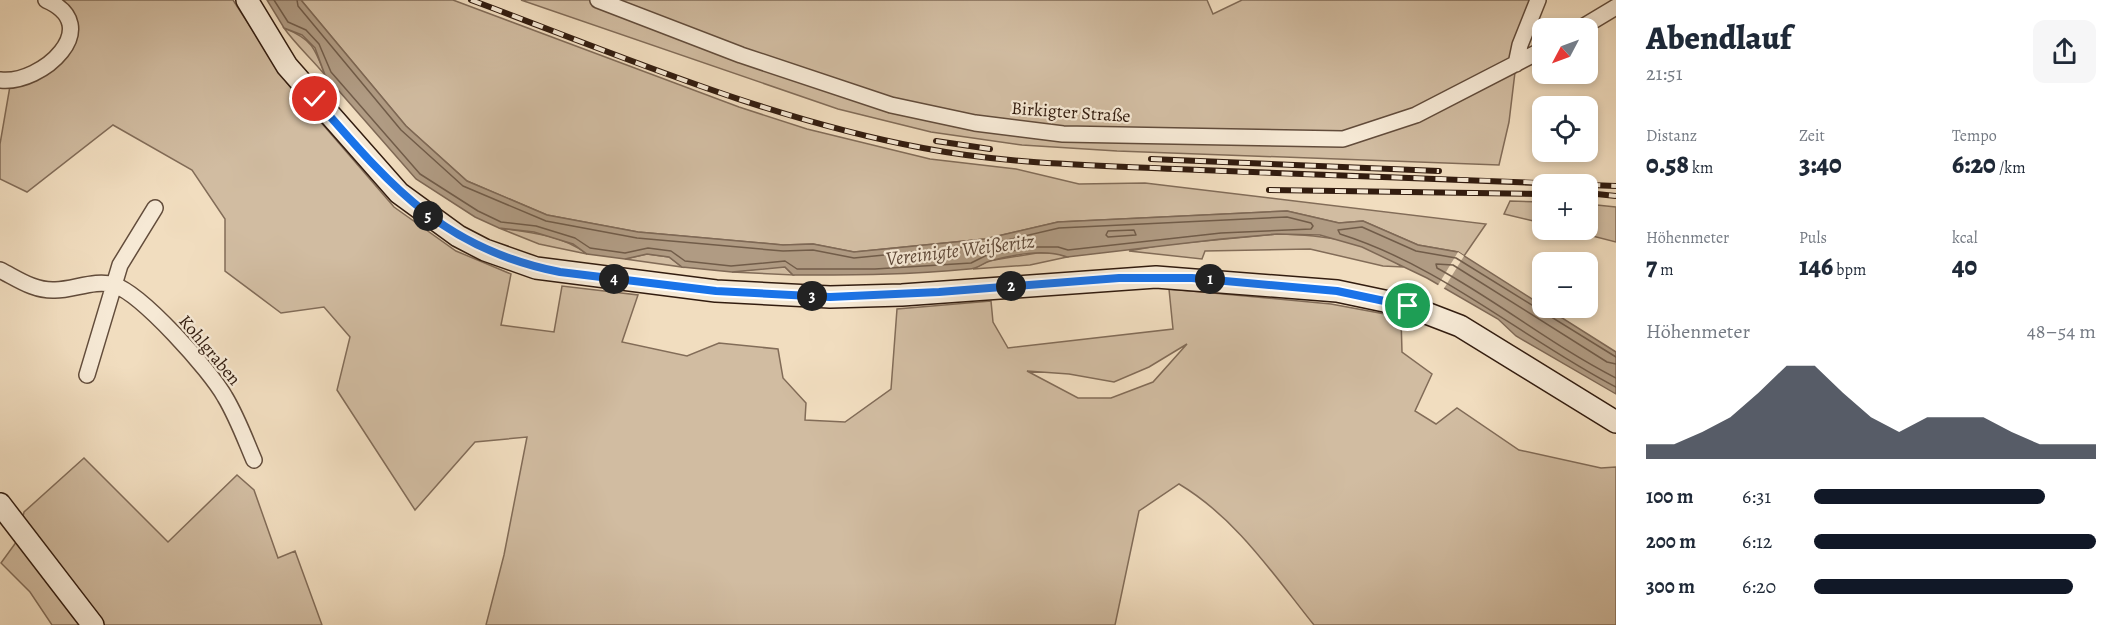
<!DOCTYPE html>
<html lang="de">
<head>
<meta charset="utf-8">
<style>
  body { margin:0; font-family:Alegreya,serif; background:#f6f6f7; color:#1f2937; height:100vh; display:flex; flex-direction:column; font-size:22px; white-space:nowrap }
  * { box-sizing:border-box; margin:0 }
  p { font-size:20px; color:#747a83 }
  .icon { flex:none; width:33px; height:33px; fill:none; stroke:currentColor; stroke-width:2; stroke-linecap:round; stroke-linejoin:round }
  .map { position:relative; flex:1; overflow:hidden }
  .sheet { display:flex; flex-direction:column; background:#fff; width:510px }
  .sheet>* { flex:none }
  .needle { width:39px; rotate:229deg }
  .fabs { position:absolute; left:1532px; top:18px; display:grid; gap:12px }
  .fabs a { display:grid; place-items:center; width:66px; height:66px; border-radius:12px; background:#fff; box-shadow:0 3px 9px #0003; font-size:30px }
  .pin { position:absolute; display:grid; place-items:center; width:51px; height:51px; color:#fff; margin:-26px; border:3px solid #fff; border-radius:50%; box-shadow:0 2px 6px #0007 }
  .km { position:absolute; width:30px; height:30px; margin:-15px; border-radius:50%; background:#222; color:#fff; font-size:16px; line-height:30px; text-align:center }
  .round { display:grid; place-items:center; flex:none; width:63px; height:63px; border-radius:12px; background:#f6f6f7 }
  .summary { display:flex; align-items:center; justify-content:space-between; height:102px; padding:0 30px }
  h1 { font-size:33px; font-weight:800; line-height:45px }
  .metrics { display:grid; grid-template-columns:repeat(3,1fr); gap:9px; height:102px; padding:6px 30px }
  .metrics div { display:grid; align-content:center }
  .metrics b { font-size:26px; font-weight:800 }
  .metrics small { font-size:16px; font-weight:400 }
  .metrics p { font-size:16px }
  .chart { height:168px; padding:12px 30px }
  .chart p { display:flex; justify-content:space-between }
  .chart svg { width:100%; height:108px; margin-top:6px; fill:#111827; opacity:.7 }
  ul { padding:0 30px; list-style:none; font-size:20px }
  li { display:grid; grid-template-columns:96px 72px 1fr; align-items:center; height:45px }
  li i { height:15px; border-radius:8px; background:#111827 }
  main { display:flex; flex:1; min-height:0 }
  .map>svg:first-child { display:block }
</style>
</head>
<body>
<main>
<div class="map">
<svg width="1616" height="625" viewBox="0 0 1616 625">
  <rect width="100%" height="100%" fill="#f1ddbf"/>
  <filter id="stains"><feTurbulence type="fractalNoise" baseFrequency=".00333" numOctaves="4"/><feColorMatrix values="0 0 0 0 .2 0 0 0 0 .09 0 0 0 0 .02 0 0 0 .5 -.17"/></filter>
  <radialGradient id="worn" r=".72"><stop offset=".6" stop-color="#630" stop-opacity="0"/><stop offset="1" stop-color="#630" stop-opacity=".3"/></radialGradient>
  <path fill="#d1bca1" stroke="#826c58" stroke-width="1.5" fill-rule="evenodd" d="M 56,0 L 233,0 L 287,83 L 394,207 L 456,251 L 511,274 L 501,325 L 554,332 L 562,286 L 638,295 L 622,342 L 687,356 L 719,343 L 778,349 L 783,378 L 806,403 L 805,420 L 845,422 L 891,389 L 897,309 L 991,301 L 993,322 L 1008,348 L 1173,329 L 1169,289 L 1331,304 L 1401,317 L 1402,352 L 1432,374 L 1415,411 L 1436,424 L 1457,408 L 1519,450 L 1601,468 L 1616,467 L 1616,625 L 1314,625 C 1273,574 1236,518 1179,484 L 1139,511 L 1115,625 L 486,625 L 504,555 L 527,437 L 475,442 L 415,510 L 337,390 L 350,337 L 324,307 L 281,313 L 225,271 L 225,219 L 192,170 L 113,125 L 27,192 L 0,179 L 0,144 L 10,86 L 70,45 ZM 1187,344 L 1153,382 L 1111,398 L 1078,398 L 1027,371 L 1069,374 L 1114,382 L 1149,367 Z
    M 301,0 L 453,0 L 739,107 L 807,129 L 930,159 L 1016,169 L 1079,184 L 1145,183 L 1486,224 L 1464,256 L 1458,252 L 1418,245 L 1363,221 L 1339,223 L 1287,211 L 1058,222 L 985,239 L 854,252 L 813,244 L 783,245 L 638,232 L 547,215 L 467,181 L 406,126 Z
    M 521,0 L 1207,0 L 1213,14 L 1242,0 L 1538,0 L 1516,64 L 1509,122 L 1499,165 L 1117,151 L 1022,145 L 931,132 L 838,109 Z
    M 284,28 C 312,39 315,48 325,75 C 312,59 296,45 284,28 Z
    M 1510,201 L 1542,202 L 1542,223 L 1504,214 Z
    M 1587,204 L 1616,207 L 1616,242 L 1569,230 L 1587,230 Z
    M 499,228 C 530,232 562,235 587,254 L 539,244 Z
    M 1277,234 C 1319,235 1368,239 1402,267 L 1383,266 L 1310,249 L 1205,251 L 1202,259 L 1129,251 L 1162,245 Z
    M 1037,253 L 1057,253 L 1067,257 L 1030,265 L 973,269 L 988,261 Z
    M 647,254 L 669,257 L 682,267 L 625,259 Z
    M 774,267 L 785,267 L 793,275 L 732,272 Z
    M 84,458 L 168,542 L 237,475 L 254,490 L 278,558 L 295,551 L 322,625 L 52,625 L 30,592 L 1,563 L 17,541 L 24,512 Z"/>
  <path fill="#b09b83" stroke="#7e6855" stroke-width="1.5" d="M 267,0 L 301,0 L 406,126 L 467,181 L 547,215 L 638,232 L 783,245 L 813,244 L 854,252 L 985,239 L 1058,222 L 1287,211 L 1339,223 L 1363,221 L 1418,245 L 1458,252 L 1616,352 L 1616,394 L 1516,336 L 1498,319 L 1427,278 L 1362,247 L 1320,235 L 1277,234 L 1221,239 L 1067,257 C 1044,248 1013,255 990,261 C 983,263 977,269 969,269 C 910,275 852,275 793,275 L 785,267 L 732,272 L 682,267 L 669,257 L 647,254 L 625,259 L 587,254 L 573,244 L 534,232 L 499,228 L 475,217 L 416,179 L 325,75 L 315,48 L 302,35 L 284,28 Z"/>
  <path fill="#f1ddbf" d="M 1458,252 L 1464,256 L 1443,290 L 1437,287 Z"/>
  <g fill="none" stroke-linecap="round" stroke-linejoin="round">
    <path stroke="#715c49" stroke-width="1.5" d="M 274,0 L 288,22 L 306,30 L 319,44 L 331,72 L 420,174 L 478,211 L 501,222 L 536,226 L 575,238 L 590,248 L 625,253 L 648,248 L 671,251 L 685,261 L 731,266 L 785,261 L 797,269 L 875,269 L 971,263 L 987,255 L 1036,247 L 1058,247 L 1068,250 L 1221,233 L 1311,229 L 1313,226 L 1311,223 L 1287,217 L 1059,228 L 986,245 L 854,258 L 813,250 L 783,251 L 637,238 L 546,221 L 463,186 L 401,130 L 298,6 L 297,0
      M 1134,230 L 1136,235 L 1108,237 L 1106,235 L 1108,231 Z
      M 1616,357 L 1456,258 L 1416,251 L 1362,227 L 1338,230 L 1340,234 C 1442,266 1522,338 1616,387
      M 1616,364 L 1607,362 L 1453,265 L 1436,264 L 1437,268 C 1499,302 1553,346 1616,378"/>
    <g stroke="#624c3b" stroke-width="18">
      <path id="street" d="M 598,0 L 741,55 L 891,105 L 975,123 L 1063,134 L 1343,139 L 1416,115 L 1542,50
        M 1581,28 L 1616,7
        M 1516,64 L 1520,45 L 1538,0
        M 0,80 C 42,85 106,26 46,0
        M 0,270 C 18,279 34,291 55,290 C 74,290 95,279 114,285 C 142,294 210,370 225,397 C 237,417 245,439 254,460
        M 87,375 L 120,265 L 155,208"/>
    </g>
    <g stroke="#321c0f" stroke-width="24">
      <path id="secondary" d="M 247,0 L 287,66 L 399,193 L 458,236 L 485,250 L 536,268 L 716,291 L 830,297 L 902,295 L 1156,277 L 1337,291 L 1408,306 L 1460,326 L 1616,422
        M 0,504 L 93,625"/>
    </g>
    <use href="#street" stroke="#f6e9d5" stroke-width="15"/>
    <use href="#secondary" stroke="#f6e9d5" stroke-width="21"/>
    <g stroke="#321c0f" stroke-width="6">
      <path id="rail" d="M 471,0 C 619,55 767,119 923,148 C 1006,164 1091,165 1175,169 C 1322,176 1469,179 1616,186
        M 936,141 L 990,149
        M 1151,159 L 1439,171
        M 1269,190 L 1542,194
        M 1587,193 L 1616,196"/>
    </g>
    <use href="#rail" stroke="#f6e9d5" stroke-width="4" stroke-dasharray="11" stroke-linecap="butt"/>
  </g>
  <g fill="none" stroke-linecap="round" stroke-linejoin="round">
    <g stroke="#fff" stroke-width="12">
      <path id="route" d="M 315,99 C 390,185 442,249 560,272 L 716,291 L 830,297 L 939,292 L 1119,278 L 1192,278 L 1337,291 L 1408,306"/>
    </g>
    <use href="#route" stroke="#1a73e8" stroke-width="8"/>
  </g>
  <g text-anchor="middle" dominant-baseline="central" stroke-width="4.5" stroke-linejoin="round" paint-order="stroke">
    <g font-size="18" fill="#321c0f" stroke="#f6e9d5">
      <text transform="translate(1071 112) rotate(4)">Birkigter Straße</text>
      <text transform="translate(210 350) rotate(50)">Kohlgraben</text>
    </g>
    <g font-size="20" font-style="italic" fill="#5e4838" stroke="#f6e9d5">
      <text transform="translate(960 250) rotate(-7)">Vereinigte Weißeritz</text>
    </g>
  </g>
  <rect width="100%" height="100%" filter="url(#stains)"/>
  <rect width="100%" height="100%" fill="url(#worn)"/>
</svg>
<div class="fabs">
<a><svg class="needle" viewBox="-14 -14 28 28"><path d="M0-13l5 13h-10z" fill="#e53935"/><path d="M0 13l5-13h-10z" fill="#747a83"/></svg></a>
<a><svg class="icon" aria-label="locate" viewBox="0 0 24 24"><circle cx="12" cy="12" r="6"/><path d="M12 2v4M12 18v4M2 12h4M18 12h4"/></svg></a>
<a>+</a>
<a>−</a>
</div>
<div class="pin" style="left:1408px;top:306px;background:#1e9e55"><svg class="icon" aria-label="arrive" viewBox="0 0 24 24"><path d="M6 21V4h12l-3 4 3 4H6"/></svg></div>
<div class="pin" style="left:315px;top:99px;background:#d93025"><svg class="icon" aria-label="check" viewBox="0 0 24 24"><path d="M5 12l5 5 9-10"/></svg></div>
<b class="km" style="left:1210px;top:279px">1</b>
<b class="km" style="left:1011px;top:286px">2</b>
<b class="km" style="left:812px;top:296px">3</b>
<b class="km" style="left:614px;top:279px">4</b>
<b class="km" style="left:428px;top:216px">5</b>
</div>
<section class="sheet">
<div class="summary"><div><h1>Abendlauf</h1><p>21:51</p></div><a class="round"><svg class="icon" aria-label="share" viewBox="0 0 24 24"><path d="M12 15V3M7 8l5-5 5 5M5 13v7h14v-7"/></svg></a></div>
<div class="metrics">
<div><p>Distanz</p><b>0.58<small> km</small></b></div>
<div><p>Zeit</p><b>3:40</b></div>
<div><p>Tempo</p><b>6:20<small> /km</small></b></div>
</div>
<div class="metrics">
<div><p>Höhenmeter</p><b>7<small> m</small></b></div>
<div><p>Puls</p><b>146<small> bpm</small></b></div>
<div><p>kcal</p><b>40</b></div>
</div>
<div class="chart"><p><span>Höhenmeter</span>48–54 m</p>
<svg viewBox="0 0 160 44" preserveAspectRatio="none"><path d="M0 44V38L10 38L20 33L30 27L40 17L50 6L60 6L70 17L80 27L90 33L100 27L110 27L120 27L130 33L140 38L150 38L160 38V44z"/></svg>
</div>
<ul>
<li><b>100 m</b>6:31<i style="width:82%"></i></li>
<li><b>200 m</b>6:12<i style="width:100%"></i></li>
<li><b>300 m</b>6:20<i style="width:92%"></i></li>
</ul>
</section>
</main>
</body>
</html>
